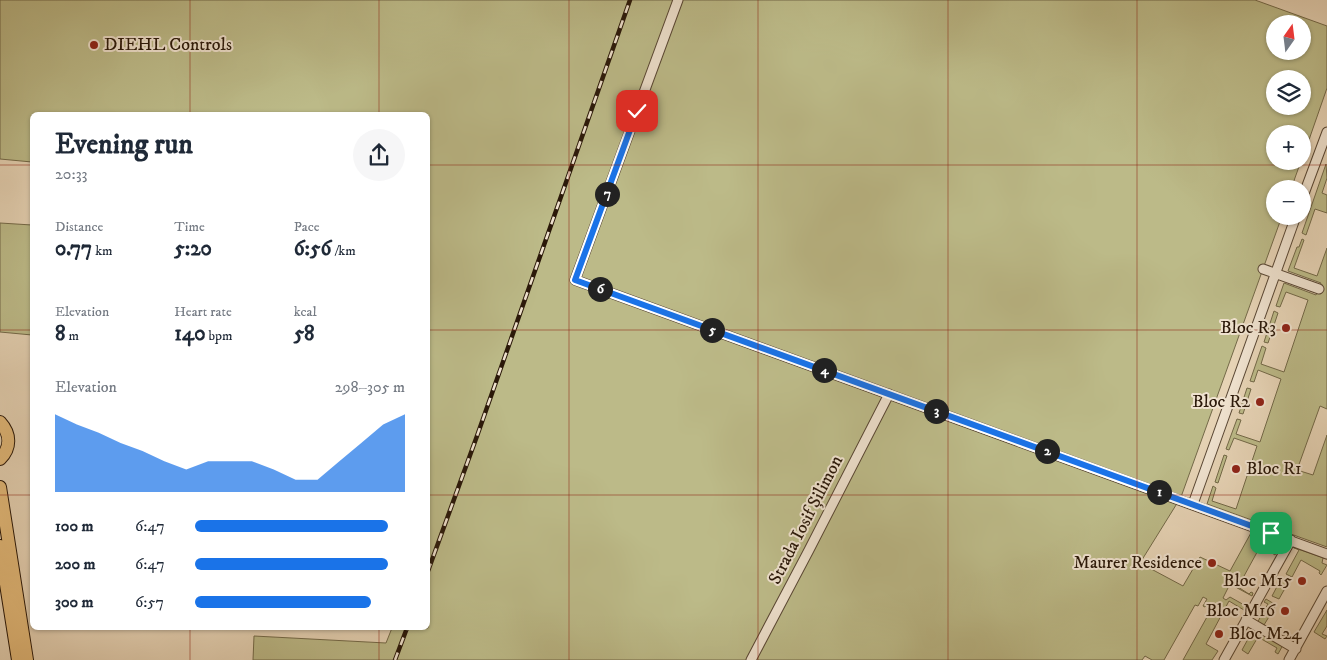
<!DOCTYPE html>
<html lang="en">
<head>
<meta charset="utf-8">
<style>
  body { margin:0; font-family:"IM FELL DW Pica",serif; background:#f6f6f7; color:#1f2937; height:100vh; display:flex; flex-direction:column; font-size:19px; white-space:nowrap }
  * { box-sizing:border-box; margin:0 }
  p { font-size:16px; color:#747a83 }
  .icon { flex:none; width:28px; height:28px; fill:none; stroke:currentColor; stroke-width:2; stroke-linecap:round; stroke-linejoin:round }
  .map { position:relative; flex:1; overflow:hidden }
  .sheet { position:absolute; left:30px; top:112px; width:400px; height:518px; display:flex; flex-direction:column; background:#fff; border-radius:8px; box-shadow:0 1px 4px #0004 }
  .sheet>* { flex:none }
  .needle { width:32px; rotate:14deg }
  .tools { position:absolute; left:1266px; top:15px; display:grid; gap:10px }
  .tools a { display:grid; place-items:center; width:45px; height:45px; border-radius:50%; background:#fff; box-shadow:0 1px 4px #0004; font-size:25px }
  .pin { position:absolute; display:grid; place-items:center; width:42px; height:42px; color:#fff; margin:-21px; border-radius:10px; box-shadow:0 2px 8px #0006 }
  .km { position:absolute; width:25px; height:25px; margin:-12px; border-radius:50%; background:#222; color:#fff; font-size:14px; line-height:25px; text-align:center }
  .round { display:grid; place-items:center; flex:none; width:52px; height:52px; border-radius:26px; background:#f6f6f7 }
  .overview { display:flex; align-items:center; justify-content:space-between; height:85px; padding:0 25px }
  h1 { font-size:28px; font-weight:700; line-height:38px }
  .stats { display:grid; grid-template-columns:repeat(3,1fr); gap:8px; height:85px; padding:5px 25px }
  .stats div { display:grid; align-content:center }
  .stats b { font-size:21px; font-weight:700 }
  .stats small { font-size:14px; font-weight:400 }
  .stats p { font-size:14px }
  .chart { height:140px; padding:10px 25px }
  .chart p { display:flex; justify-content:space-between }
  .chart svg { width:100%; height:90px; margin-top:5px; fill:#1a73e8; opacity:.7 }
  ul { padding:0 25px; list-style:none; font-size:16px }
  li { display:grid; grid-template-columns:80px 60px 1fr; align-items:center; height:38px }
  li i { height:12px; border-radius:6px; background:#1a73e8 }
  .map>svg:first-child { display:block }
</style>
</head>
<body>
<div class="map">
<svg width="1327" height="660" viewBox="0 0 1327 660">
  <rect width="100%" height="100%" fill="#e6d3b5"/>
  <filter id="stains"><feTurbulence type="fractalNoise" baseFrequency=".004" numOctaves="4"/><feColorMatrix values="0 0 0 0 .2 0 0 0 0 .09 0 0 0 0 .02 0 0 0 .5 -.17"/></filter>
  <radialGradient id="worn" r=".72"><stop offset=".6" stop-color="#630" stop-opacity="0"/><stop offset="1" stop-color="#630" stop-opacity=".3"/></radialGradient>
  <path fill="#bcba88" stroke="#736948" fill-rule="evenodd" d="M 0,0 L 1255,0 L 1327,26 L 1327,88 L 1303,157 L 1302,134 L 1275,134 L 1275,161 L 1301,161 L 1291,189 L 1275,189 L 1275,216 L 1282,216 L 1181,497 L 1140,563 L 1183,586 L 1200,557 L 1230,571 L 1252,531 L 1282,543 L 1275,555 L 1272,553 L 1273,551 L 1261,545 L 1238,587 L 1249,594 L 1251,592 L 1253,593 L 1252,596 L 1230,584 L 1223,598 L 1226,600 L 1230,597 L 1246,606 L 1244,610 L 1229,601 L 1206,644 L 1218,651 L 1212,660 L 1183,660 L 1212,608 L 1207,604 L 1205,607 L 1203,606 L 1207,599 L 1203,597 L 1198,606 L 1195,605 L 1164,660 L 1152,660 L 1145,656 L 1142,660 L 253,660 L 254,636 L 386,643 L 392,628 L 428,628 L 428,115 L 32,115 L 32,162 L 0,159 ZM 1275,24 L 1302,24 L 1302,51 L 1275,51 ZM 1275,79 L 1302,79 L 1302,106 L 1275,106 Z
    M 1326,164 L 1327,178 L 1322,193 L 1327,195 L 1327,213 L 1315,209 L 1306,235 L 1302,233 Z
    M 0,223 L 32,225 L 32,335 L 0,332 Z
    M 1302,239 L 1304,240 L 1294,268 L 1317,276 L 1327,248 L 1327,409 L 1320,406 L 1297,470 L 1313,475 L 1327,435 L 1327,547 L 1207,504 L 1213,486 L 1216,488 L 1212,501 L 1236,509 L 1257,446 L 1234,438 L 1229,450 L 1226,449 L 1237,419 L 1241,420 L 1236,434 L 1260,442 L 1281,379 L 1258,370 L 1254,382 L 1250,381 L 1262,346 L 1266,348 L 1261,364 L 1284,372 L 1308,300 L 1286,292 L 1280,307 L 1276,306 L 1284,283 L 1316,295 L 1321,283 L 1288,271 L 1297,247 L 1299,247 Z
    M 1274,311 L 1278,313 L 1268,343 L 1264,342 Z
    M 1247,388 L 1251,389 L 1243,414 L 1239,413 Z
    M 1224,455 L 1227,456 L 1218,483 L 1215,482 Z
    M 1292,547 L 1327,559 L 1323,558 L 1322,563 L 1327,565 L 1321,575 L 1319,573 L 1320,571 L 1301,560 L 1292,577 L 1286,574 L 1299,550 Z
    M 1281,579 L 1288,583 L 1279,599 L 1272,596 Z
    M 1266,599 L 1276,605 L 1264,625 L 1284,636 L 1287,630 L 1290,632 L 1286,640 L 1257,623 L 1268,604 L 1264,602 Z
    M 1327,610 L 1327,626 L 1322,634 L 1327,636 L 1325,639 L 1314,632 Z
    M 1254,628 L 1283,645 L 1278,654 L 1275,652 L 1277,648 L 1258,637 L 1248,654 L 1242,650 Z"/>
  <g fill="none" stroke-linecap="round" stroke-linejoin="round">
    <g stroke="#594734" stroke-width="11">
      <path id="minor" d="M 678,0 L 575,280 L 1327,554
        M 1302,199 L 1327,132
        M 1263,269 L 1319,289
        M 1193,504 L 1296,216
        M 1246,620 L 1296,649
        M 751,660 L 809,550 L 889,394
        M 1224,660 L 1291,540
        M 1289,660 L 1327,591"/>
    </g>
    <g stroke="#2a1809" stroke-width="14">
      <path id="primary" d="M 0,422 C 11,434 11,448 0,459
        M 0,487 L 27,660
        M 0,546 L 18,660"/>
    </g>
    <use href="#minor" stroke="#efe2cf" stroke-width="9"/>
    <use href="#primary" stroke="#e3ba7a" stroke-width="12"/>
    <g stroke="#2a1809" stroke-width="4.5">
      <path id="rail" d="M 428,571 L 477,436 L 630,0
        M 395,660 L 407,628"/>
    </g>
    <use href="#rail" stroke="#efe2cf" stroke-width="2.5" stroke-dasharray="8" stroke-linecap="butt"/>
  </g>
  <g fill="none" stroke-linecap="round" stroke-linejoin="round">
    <g stroke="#fff" stroke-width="10">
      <path id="route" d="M 637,111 L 575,280 L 1271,533"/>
    </g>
    <use href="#route" stroke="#1a73e8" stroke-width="6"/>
  </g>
  <path fill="none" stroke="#8f2418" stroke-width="1" stroke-opacity="0.55" d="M 190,0 L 190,115M 379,0 L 379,115M 569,0 L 569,660M 758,0 L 758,660M 948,0 L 948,660M 1137,0 L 1137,660M 0,165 L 32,165M 428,165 L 1327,165M 0,330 L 32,330M 428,330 L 1327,330M 0,495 L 32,495M 428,495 L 1327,495M 190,628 L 190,660M 379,628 L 379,660"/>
  <g fill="#8f2418" stroke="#efe2cf" stroke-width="2">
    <circle cx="94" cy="45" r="5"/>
    <circle cx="1286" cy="328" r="5"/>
    <circle cx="1260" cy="402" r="5"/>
    <circle cx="1236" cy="469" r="5"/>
    <circle cx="1212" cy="563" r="5"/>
    <circle cx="1302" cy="581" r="5"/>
    <circle cx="1285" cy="611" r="5"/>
    <circle cx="1219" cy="634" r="5"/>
  </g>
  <g text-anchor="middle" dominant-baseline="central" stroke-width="4" stroke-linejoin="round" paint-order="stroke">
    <g font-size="18" fill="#2a1809" stroke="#efe2cf" text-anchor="end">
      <text x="104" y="45" text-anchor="start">DIEHL Controls</text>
      <text x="1276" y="328">Bloc R3</text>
      <text x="1250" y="402">Bloc R2</text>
      <text x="1246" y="469" text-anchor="start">Bloc R1</text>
      <text x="1202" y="563">Maurer Residence</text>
      <text x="1292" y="581">Bloc M15</text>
      <text x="1275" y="611">Bloc M16</text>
      <text x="1229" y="634" text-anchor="start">Bloc M24</text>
    </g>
    <g font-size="18" fill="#2a1809" stroke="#efe2cf">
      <text transform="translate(806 520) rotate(-63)">Strada Iosif Șilimon</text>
    </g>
  </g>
  <rect width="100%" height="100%" filter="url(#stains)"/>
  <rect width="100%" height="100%" fill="url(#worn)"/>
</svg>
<div class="tools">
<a><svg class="needle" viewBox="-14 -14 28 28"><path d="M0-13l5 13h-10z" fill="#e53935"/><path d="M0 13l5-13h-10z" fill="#747a83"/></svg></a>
<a><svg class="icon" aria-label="layers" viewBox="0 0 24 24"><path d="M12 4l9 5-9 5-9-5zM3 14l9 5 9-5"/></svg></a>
<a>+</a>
<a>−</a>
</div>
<div class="pin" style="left:1271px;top:533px;background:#1e9e55"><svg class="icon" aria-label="arrive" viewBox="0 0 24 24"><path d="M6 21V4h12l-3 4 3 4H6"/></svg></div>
<div class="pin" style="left:637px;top:111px;background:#d93025"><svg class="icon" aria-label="check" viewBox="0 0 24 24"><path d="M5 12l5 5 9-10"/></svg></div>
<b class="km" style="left:1159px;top:492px">1</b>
<b class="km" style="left:1047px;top:451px">2</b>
<b class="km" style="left:936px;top:411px">3</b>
<b class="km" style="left:824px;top:370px">4</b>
<b class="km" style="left:712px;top:330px">5</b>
<b class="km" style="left:600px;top:289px">6</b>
<b class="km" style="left:607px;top:194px">7</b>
<section class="sheet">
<div class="overview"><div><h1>Evening run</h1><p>20:33</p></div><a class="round"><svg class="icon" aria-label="share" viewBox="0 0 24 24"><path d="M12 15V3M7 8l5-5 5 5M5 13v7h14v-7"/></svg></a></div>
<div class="stats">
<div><p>Distance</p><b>0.77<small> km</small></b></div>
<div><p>Time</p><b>5:20</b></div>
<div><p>Pace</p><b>6:56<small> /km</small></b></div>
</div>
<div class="stats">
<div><p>Elevation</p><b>8<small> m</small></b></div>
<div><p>Heart rate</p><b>140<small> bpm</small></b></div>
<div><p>kcal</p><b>58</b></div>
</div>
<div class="chart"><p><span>Elevation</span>298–305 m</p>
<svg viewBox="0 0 160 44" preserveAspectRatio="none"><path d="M0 44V6L10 11L20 15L30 20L40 24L50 29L60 33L70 29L80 29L90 29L100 33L110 38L120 38L130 29L140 20L150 11L160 6V44z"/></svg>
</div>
<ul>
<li><b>100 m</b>6:47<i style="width:92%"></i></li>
<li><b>200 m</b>6:47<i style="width:92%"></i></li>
<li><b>300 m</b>6:57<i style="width:84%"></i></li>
</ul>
</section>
</div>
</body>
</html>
